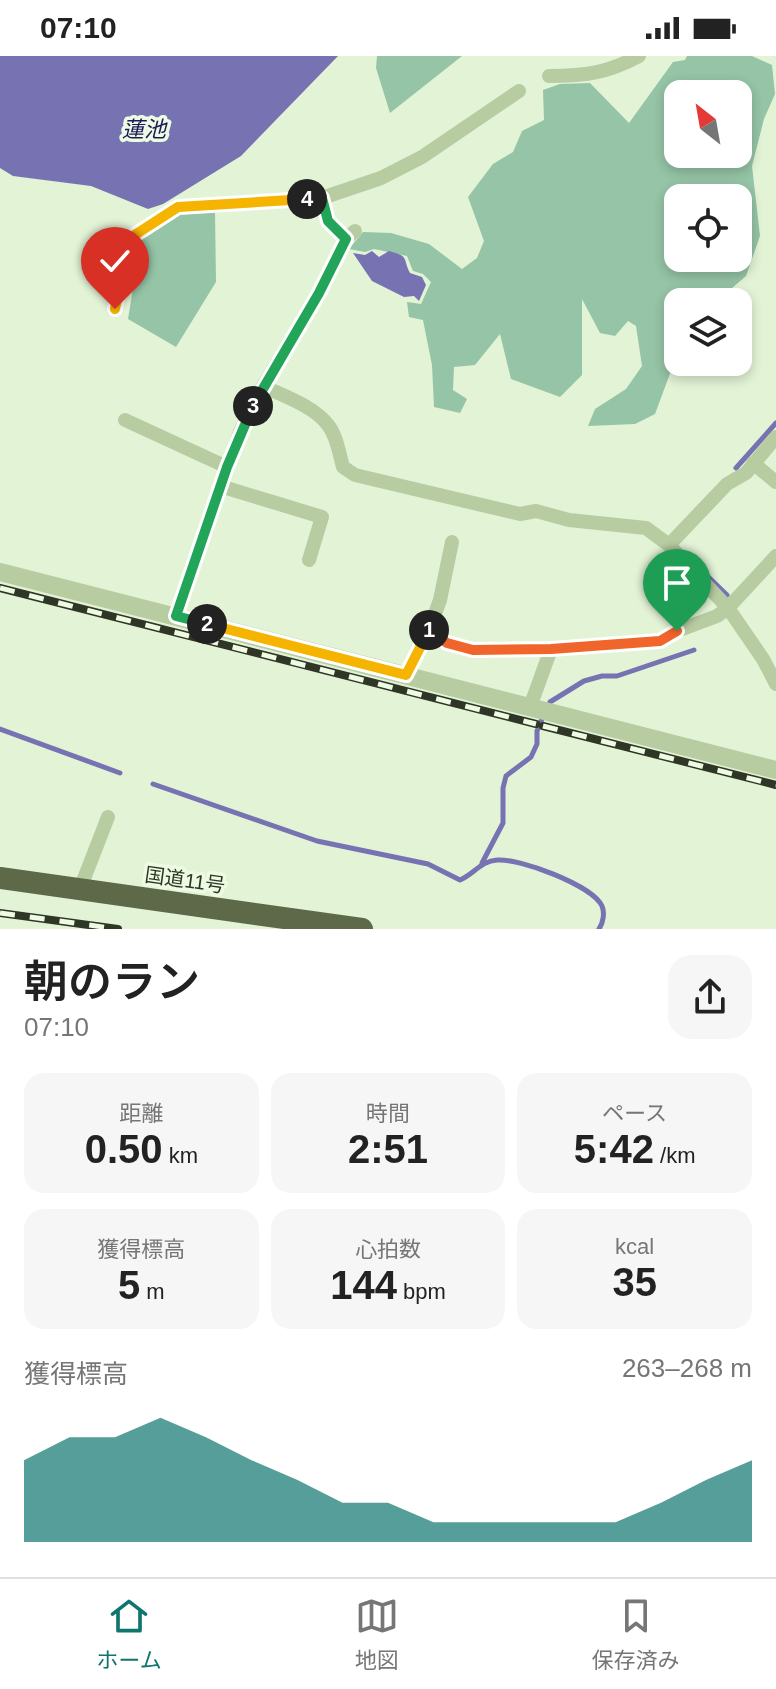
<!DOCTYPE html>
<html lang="ja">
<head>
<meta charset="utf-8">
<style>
  body { margin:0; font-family:Helvetica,"Noto Sans JP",sans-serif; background:#f6f6f6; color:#222; height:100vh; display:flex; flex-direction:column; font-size:30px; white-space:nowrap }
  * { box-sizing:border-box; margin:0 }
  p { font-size:26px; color:#767676 }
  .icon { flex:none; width:44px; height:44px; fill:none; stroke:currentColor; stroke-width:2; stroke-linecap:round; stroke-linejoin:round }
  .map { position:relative; height:873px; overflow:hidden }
  .details { display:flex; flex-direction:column; background:#fff; flex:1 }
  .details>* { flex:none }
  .needle { width:52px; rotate:329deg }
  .buttons { position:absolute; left:664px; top:24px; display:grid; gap:16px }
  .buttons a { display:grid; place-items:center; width:88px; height:88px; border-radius:16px; background:#fff; box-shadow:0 4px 12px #0003; font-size:40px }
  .pin { position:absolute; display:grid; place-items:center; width:68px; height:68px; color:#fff; margin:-82px -34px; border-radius:50% 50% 50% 0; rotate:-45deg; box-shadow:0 0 8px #0007 }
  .pin .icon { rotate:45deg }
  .km { position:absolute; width:40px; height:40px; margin:-20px; border-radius:50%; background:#222; color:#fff; font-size:22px; line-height:40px; text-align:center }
  .round { display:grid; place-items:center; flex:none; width:84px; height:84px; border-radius:24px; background:#f6f6f6 }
  .overview { display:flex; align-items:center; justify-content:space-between; height:136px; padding:0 24px }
  h1 { font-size:44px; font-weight:600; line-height:60px }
  .figures { display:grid; grid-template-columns:repeat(3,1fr); gap:12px; height:136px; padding:8px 24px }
  .figures div { display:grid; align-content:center; border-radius:20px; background:#f6f6f6; text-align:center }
  .figures b { font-size:40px; font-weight:600 }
  .figures small { font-size:22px; font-weight:400 }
  .figures p { font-size:22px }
  .chart { height:224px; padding:16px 24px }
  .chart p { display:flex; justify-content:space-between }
  .chart svg { width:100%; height:144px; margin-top:8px; fill:#0f766e; opacity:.7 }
  .status { display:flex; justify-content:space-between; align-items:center; height:56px; padding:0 40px; background:#fff; direction:ltr }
  .status svg { height:22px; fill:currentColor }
  .tab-bar { display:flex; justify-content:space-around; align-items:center; height:112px; border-top:2px solid #e0e0e0; background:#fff; font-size:22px; color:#767676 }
  .tab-bar a { display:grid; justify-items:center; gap:4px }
  .tab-bar .active { color:#0f766e }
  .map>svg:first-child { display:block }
</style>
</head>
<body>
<div class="status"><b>07:10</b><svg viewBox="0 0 49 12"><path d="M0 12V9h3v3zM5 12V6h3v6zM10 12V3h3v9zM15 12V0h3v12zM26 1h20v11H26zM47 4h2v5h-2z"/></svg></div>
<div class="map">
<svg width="776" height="873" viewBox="0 0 776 873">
  <rect width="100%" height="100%" fill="#e3f3d6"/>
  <path fill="#95c4a6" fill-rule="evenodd" d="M 377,0 L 462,0 L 390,57 L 376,12 Z
    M 687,0 L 752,0 L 772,9 L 775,38 L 764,63 L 752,110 L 760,180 L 746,220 L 716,246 L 678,246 L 678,296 L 655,358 L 635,368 L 588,370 L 595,353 L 626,333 L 642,310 L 636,270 L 628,265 L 615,280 L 600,277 L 582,243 L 582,319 L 560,341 L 511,323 L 500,278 L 475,309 L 454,311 L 453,334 L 467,343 L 460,357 L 434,351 L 432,309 L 423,264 L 409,261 L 407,246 L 421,248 L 431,226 L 423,218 L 413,215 L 407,200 L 374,193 L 365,196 L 349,193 L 363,176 L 391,177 L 429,188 L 462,213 L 477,202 L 484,185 L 468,141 L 493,108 L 513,96 L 522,75 L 544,64 L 543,34 L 560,28 L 590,27 L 629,67 L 673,6 L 685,4 ZM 678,38 L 738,38 L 738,98 L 678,98 ZM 678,142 L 738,142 L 738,202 L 678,202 Z
    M 215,156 L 216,226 L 176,291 L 128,263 L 141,183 L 177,159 Z"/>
  <path fill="#7773b3" d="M 0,0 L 338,0 L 241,100 L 163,148 L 148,153 L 91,130 L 13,120 L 0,112 Z
    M 372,195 L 379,201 L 389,195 C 410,201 402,201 410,217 L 422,221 L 426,229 L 419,245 L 414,240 L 404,241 L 372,225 L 353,197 L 365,199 Z"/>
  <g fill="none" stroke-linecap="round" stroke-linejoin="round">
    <path stroke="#7773b3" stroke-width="5" d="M 736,412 L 776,367
      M 698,511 L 727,539
      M 550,646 L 584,625 L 602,620 L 617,620 L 694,594
      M 0,673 L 120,717
      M 153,728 L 317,785 L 428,808 L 460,824 C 474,818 481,805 497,804 C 519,802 592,829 602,850 C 605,857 603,867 599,873
      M 482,807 L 503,767 L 503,732 L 506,720 L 531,701 L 537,688 L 537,675 L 542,663"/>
    <path stroke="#b8cca1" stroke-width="14" d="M 549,20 C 585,20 607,17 639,0
      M 322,142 L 328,165 L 346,183
      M 115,253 L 130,182 L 178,151 L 322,142 L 381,122 L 422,101 L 519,35
      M 263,330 C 283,340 314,350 328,369 C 337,380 339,397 343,411 L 355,419 L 520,458 L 536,455 L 569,464 L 646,472 L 669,489 L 728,552 L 763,603 L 776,628
      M 125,364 L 227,411
      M 753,407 L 776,426
      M 220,430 L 322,461 L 309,504
      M 669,489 L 727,428 L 746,417 L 776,381
      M 176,560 L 240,376 L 263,330 L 319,237 L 346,183 L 355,175
      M 429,574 L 447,587 L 473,594 L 551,593 L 660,585 L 677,575 L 717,560 L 728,552 L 776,500
      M 406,619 L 429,574 L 440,544 L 452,486
      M 530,651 L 551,593
      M 80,833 L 108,761"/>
    <path stroke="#b8cca1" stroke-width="18" d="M 0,516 L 776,714"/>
    <path stroke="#5d6948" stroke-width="22" d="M 0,822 L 362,873"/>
    <g stroke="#303625" stroke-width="8">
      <path id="rail" d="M 0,532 L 536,668
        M 543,670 L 776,729
        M 0,857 L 118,873"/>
    </g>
    <use href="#rail" stroke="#edfbe3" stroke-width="5" stroke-dasharray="15" stroke-linecap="butt"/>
  </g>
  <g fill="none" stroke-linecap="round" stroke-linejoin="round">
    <g stroke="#fff" stroke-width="16">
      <path id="split-1" d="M 429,574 L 447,587 L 473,594 L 551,593 L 660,585 L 677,575"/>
    </g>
    <g stroke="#fff" stroke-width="16">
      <path id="split-2" d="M 207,568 L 406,619 L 429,574"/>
    </g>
    <g stroke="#fff" stroke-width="16">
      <path id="split-3" d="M 207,568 L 176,560 L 227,411 L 253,350"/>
    </g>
    <g stroke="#fff" stroke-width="16">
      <path id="split-4" d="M 253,350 L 319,237 L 346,183 L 328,165 L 322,142 L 307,143"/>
    </g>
    <g stroke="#fff" stroke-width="16">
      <path id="split-5" d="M 115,253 L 130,182 L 178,151 L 307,143"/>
    </g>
    <use href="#split-1" stroke="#f0652b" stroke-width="10"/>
    <use href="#split-2" stroke="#f5b400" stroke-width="10"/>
    <use href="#split-3" stroke="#22a559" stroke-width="10"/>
    <use href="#split-4" stroke="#22a559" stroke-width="10"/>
    <use href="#split-5" stroke="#f5b400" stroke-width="10"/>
  </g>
  <g text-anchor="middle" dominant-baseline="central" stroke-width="7" stroke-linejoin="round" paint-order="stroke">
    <g font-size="20" fill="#303625" stroke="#edfbe3">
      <text transform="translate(185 824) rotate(8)">国道11号</text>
    </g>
    <g font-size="22" font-style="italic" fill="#1d175b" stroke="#edfbe3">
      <text x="144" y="73">蓮池</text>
    </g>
  </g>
</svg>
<div class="buttons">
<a><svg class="needle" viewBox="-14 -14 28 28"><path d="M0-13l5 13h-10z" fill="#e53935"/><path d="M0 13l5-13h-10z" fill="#767676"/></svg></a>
<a><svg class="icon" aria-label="locate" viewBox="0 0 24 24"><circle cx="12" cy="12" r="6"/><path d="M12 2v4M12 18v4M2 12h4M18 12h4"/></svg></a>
<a><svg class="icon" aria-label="layers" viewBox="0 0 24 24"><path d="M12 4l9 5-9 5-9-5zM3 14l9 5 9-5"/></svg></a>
</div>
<div class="pin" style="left:677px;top:575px;background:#1e9e55"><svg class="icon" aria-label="arrive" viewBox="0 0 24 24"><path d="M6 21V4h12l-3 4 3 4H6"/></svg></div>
<div class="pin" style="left:115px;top:253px;background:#d93025"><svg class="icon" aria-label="check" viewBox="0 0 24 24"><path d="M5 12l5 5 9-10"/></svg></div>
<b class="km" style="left:429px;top:574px">1</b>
<b class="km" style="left:207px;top:568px">2</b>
<b class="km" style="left:253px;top:350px">3</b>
<b class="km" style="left:307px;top:143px">4</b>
</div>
<section class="details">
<div class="overview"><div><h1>朝のラン</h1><p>07:10</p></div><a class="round"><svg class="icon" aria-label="share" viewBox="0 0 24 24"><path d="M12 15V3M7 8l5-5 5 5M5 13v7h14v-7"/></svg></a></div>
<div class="figures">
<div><p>距離</p><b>0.50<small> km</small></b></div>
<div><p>時間</p><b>2:51</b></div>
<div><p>ペース</p><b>5:42<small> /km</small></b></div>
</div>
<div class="figures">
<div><p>獲得標高</p><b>5<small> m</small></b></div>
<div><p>心拍数</p><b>144<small> bpm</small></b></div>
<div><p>kcal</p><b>35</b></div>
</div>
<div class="chart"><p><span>獲得標高</span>263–268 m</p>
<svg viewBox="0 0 160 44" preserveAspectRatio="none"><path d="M0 44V19L10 12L20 12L30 6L40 12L50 19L60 25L70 32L80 32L90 38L100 38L110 38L120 38L130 38L140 32L150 25L160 19V44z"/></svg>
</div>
</section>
<nav class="tab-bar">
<a class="active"><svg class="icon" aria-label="home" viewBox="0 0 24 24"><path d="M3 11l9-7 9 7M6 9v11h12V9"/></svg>ホーム</a>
<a><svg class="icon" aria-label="map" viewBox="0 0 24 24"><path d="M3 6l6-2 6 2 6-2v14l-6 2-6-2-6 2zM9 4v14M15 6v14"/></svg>地図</a>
<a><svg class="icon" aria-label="saved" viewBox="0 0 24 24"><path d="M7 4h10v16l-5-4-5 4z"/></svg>保存済み</a>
</nav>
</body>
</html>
